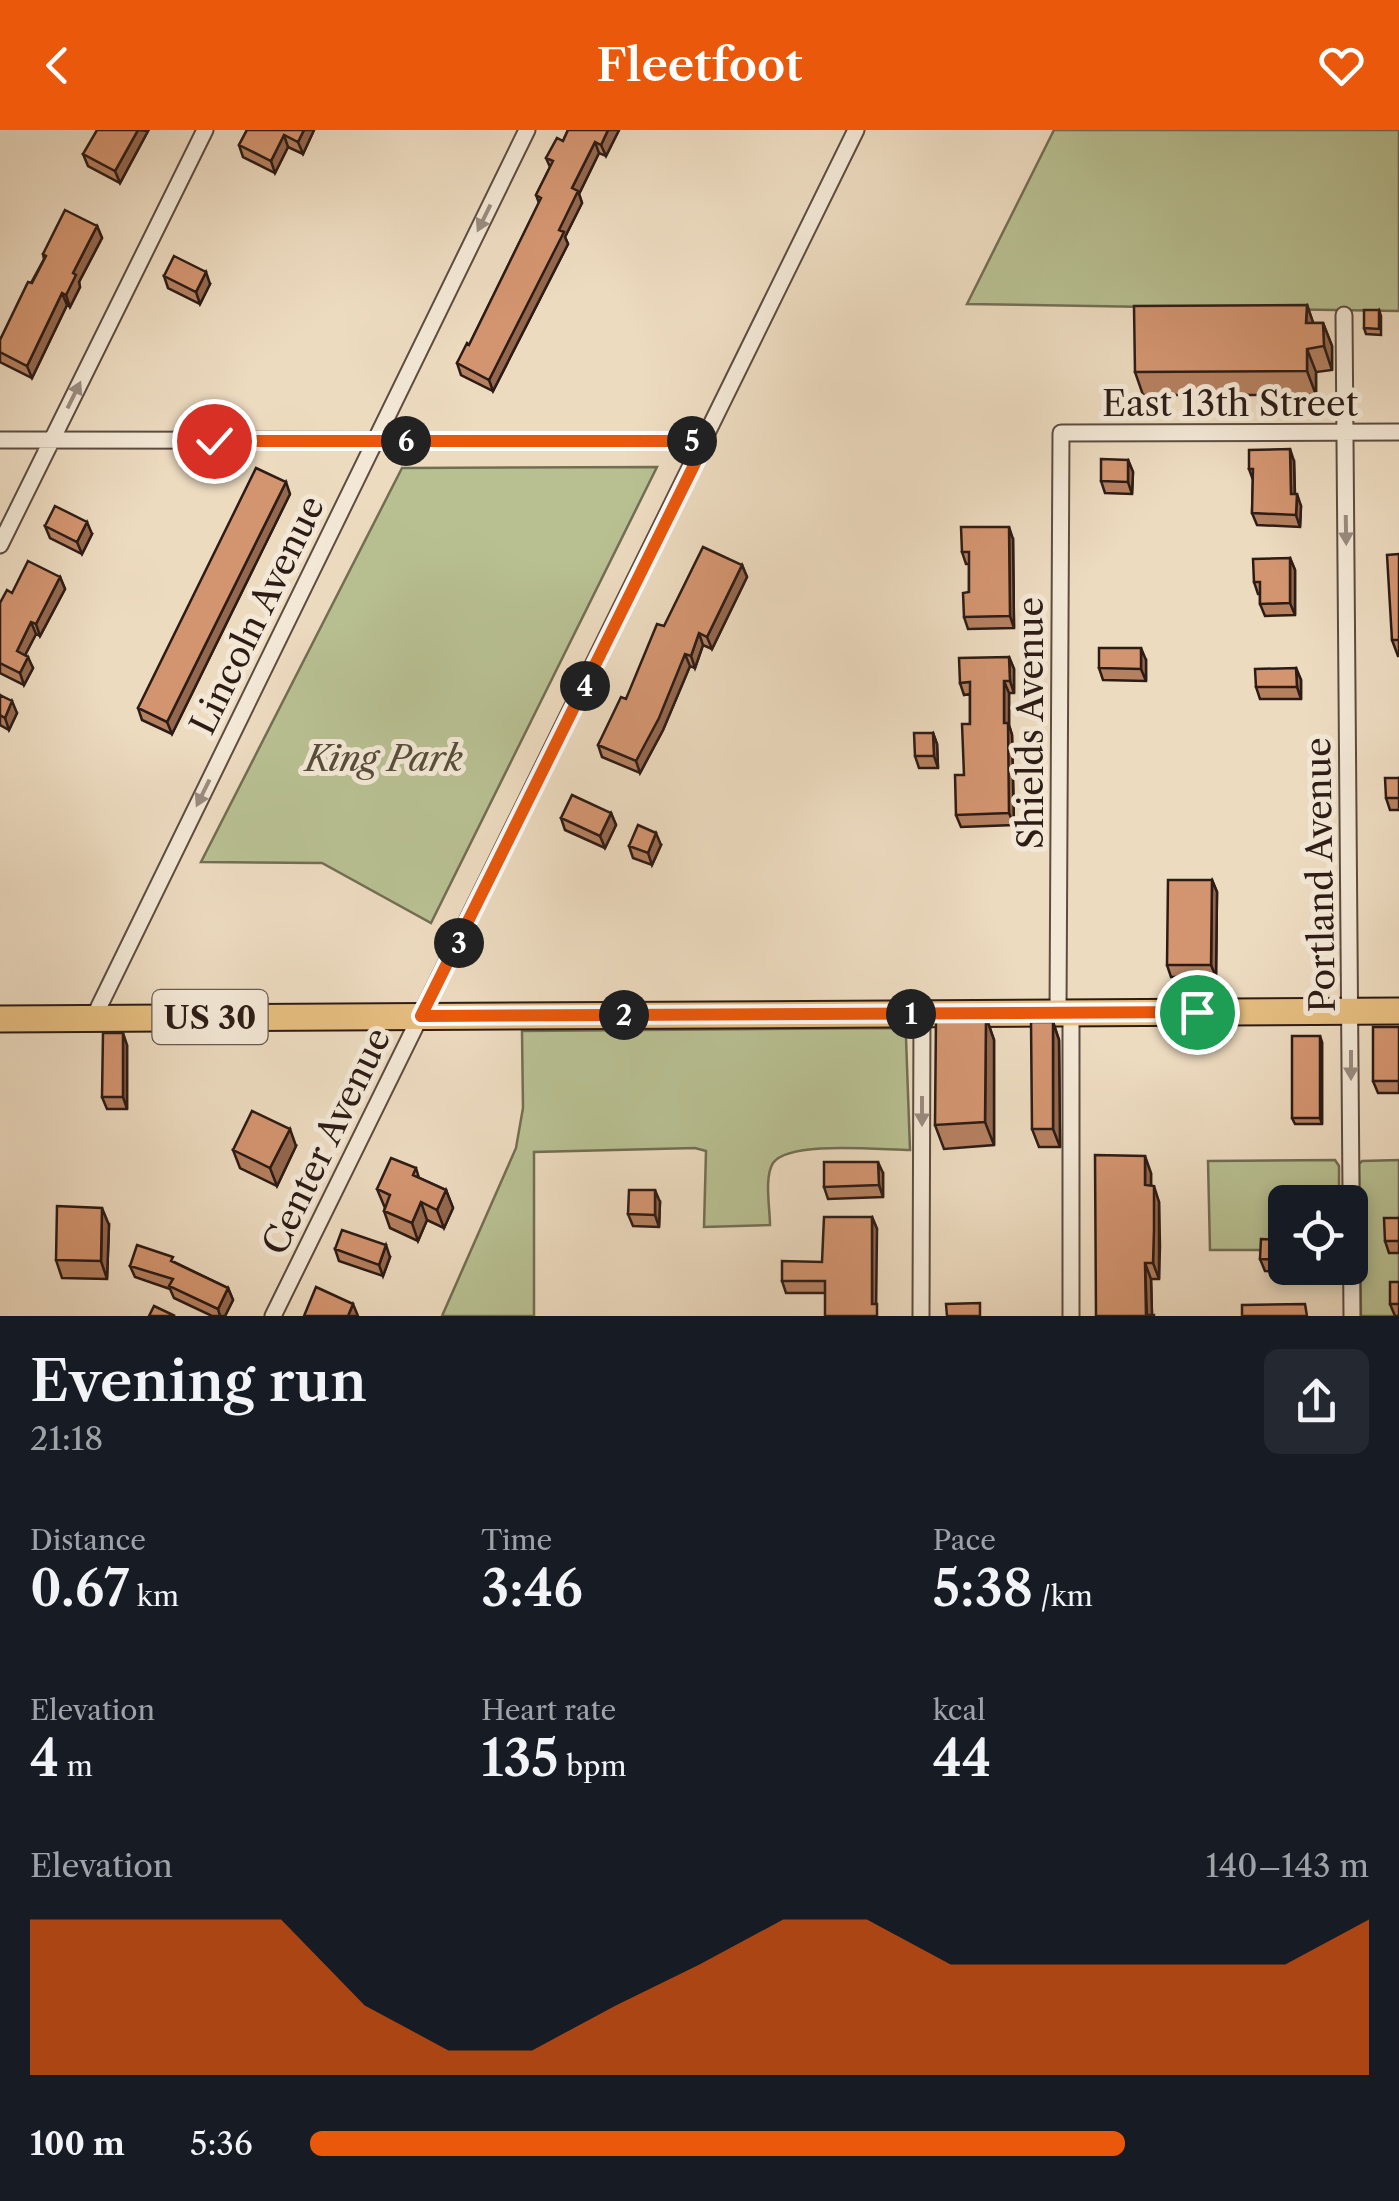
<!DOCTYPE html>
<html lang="en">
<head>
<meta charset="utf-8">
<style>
  body { margin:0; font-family:"Libre Caslon Text",serif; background:#242831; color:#f1f3f6; height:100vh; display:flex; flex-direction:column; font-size:38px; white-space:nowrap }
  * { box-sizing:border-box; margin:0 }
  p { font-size:32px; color:#9ea1a6 }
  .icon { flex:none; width:55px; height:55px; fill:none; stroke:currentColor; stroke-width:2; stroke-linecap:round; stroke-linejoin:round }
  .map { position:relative; height:1186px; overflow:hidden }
  .drawer { display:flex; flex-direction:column; background:#171b24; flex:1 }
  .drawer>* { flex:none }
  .buttons { position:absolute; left:1268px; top:1055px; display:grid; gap:20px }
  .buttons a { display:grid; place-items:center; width:100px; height:100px; border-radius:15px; background:#171b24; box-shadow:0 5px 15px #0003; font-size:50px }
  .pin { position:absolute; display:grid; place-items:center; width:85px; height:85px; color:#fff; margin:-42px; border:5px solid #fff; border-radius:50%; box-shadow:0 2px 10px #0007 }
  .km { position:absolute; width:50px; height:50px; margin:-25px; border-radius:50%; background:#222; color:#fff; font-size:28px; line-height:50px; text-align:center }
  .round { display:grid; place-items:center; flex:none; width:105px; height:105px; border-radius:15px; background:#242831 }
  .summary { display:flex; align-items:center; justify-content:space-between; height:170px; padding:0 30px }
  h1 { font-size:55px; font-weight:600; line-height:75px }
  .metrics { display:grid; grid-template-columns:repeat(3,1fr); gap:15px; height:170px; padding:10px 30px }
  .metrics div { display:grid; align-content:center }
  .metrics b { font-size:50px; font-weight:600 }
  .metrics small { font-size:28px; font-weight:400 }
  .metrics p { font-size:28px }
  .chart { height:280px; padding:20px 30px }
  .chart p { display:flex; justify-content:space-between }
  .chart svg { width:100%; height:180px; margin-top:10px; fill:#ea580c; opacity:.7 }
  ul { padding:0 30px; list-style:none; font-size:32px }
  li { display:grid; grid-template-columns:160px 120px 1fr; align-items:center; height:75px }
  li i { height:25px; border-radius:12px; background:#ea580c }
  header { display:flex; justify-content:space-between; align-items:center; height:130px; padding:0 30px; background:#ea580c; color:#fff; font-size:45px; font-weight:600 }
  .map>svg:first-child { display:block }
</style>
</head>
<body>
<header><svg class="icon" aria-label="back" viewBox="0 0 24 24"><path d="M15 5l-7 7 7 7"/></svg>Fleetfoot<svg class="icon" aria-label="heart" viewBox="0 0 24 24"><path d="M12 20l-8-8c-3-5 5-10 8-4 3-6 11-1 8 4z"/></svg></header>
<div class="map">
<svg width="1399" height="1186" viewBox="0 0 1399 1186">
  <rect width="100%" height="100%" fill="#eddbc0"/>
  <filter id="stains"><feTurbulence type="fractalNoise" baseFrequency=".002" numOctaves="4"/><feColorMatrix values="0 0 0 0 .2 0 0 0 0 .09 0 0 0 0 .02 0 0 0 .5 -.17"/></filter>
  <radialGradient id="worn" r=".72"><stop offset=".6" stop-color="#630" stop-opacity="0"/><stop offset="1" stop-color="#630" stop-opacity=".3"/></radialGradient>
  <path fill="#b8c092" stroke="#726e54" stroke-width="2.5" d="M 1054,0 L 1399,0 L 1399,181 L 967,174 Z
    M 657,337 L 431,793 L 322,733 L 201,732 L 402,338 Z
    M 899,898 L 906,908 L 910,1020 C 882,1020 789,1010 773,1033 C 764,1047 770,1079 770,1095 L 704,1097 L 706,1021 L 695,1018 L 534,1022 L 534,1186 L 442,1186 L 516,1018 L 523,978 L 522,901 Z
    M 1335,1030 L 1339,1036 L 1339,1072 L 1285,1072 L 1285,1120 L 1210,1120 L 1208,1031 Z
    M 1399,1030 L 1399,1186 L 1361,1186 L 1359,1034 L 1362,1031 Z"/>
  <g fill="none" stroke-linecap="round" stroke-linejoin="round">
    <g stroke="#5d4c40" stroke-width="19">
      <path id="street" d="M 1344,185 L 1352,1186
        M 0,310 L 705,311
        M 0,415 L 205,0
        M 1058,883 L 1061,303 L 1399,302
        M 1071,883 L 1071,1186
        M 93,889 L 527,0
        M 273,1186 L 856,0
        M 921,1186 L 922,884"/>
    </g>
    <g stroke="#2d1c16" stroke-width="29">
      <path id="primary" d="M 0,889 L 1399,881"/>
    </g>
    <use href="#street" stroke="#f3e8d6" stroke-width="15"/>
    <use href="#primary" stroke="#e6be80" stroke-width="25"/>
  </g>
  <path fill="#b58060" stroke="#2d1c16" stroke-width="2.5" d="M 247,0 L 314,0 L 303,24 L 288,17 L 275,43 L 243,27 L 239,15 Z
    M 568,0 L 619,0 L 606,26 L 599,23 L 579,64 L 582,73 L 565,107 L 568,114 L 493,261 L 461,245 L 457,233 L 469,215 L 539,73 L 536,65 L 550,37 L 546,28 L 563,11 Z
    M 148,1 L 120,53 L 88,36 L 83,24 Z
    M 97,96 L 102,108 L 79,152 L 80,157 L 70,177 L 67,175 L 32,248 L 0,232 L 0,210 L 44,129 L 43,124 Z
    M 164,146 L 210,154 L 200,174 L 168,158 Z
    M 1307,175 L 1313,193 L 1323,193 L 1332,216 L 1332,240 L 1316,242 L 1316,265 L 1143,265 L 1135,242 Z
    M 1379,180 L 1381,186 L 1381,205 L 1366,204 L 1364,198 Z
    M 1128,330 L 1133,342 L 1132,364 L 1105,363 L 1101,351 Z
    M 1294,331 L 1295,364 L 1301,376 L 1300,397 L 1257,395 L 1252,383 L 1253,350 L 1249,339 Z
    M 290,364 L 172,604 L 142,590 L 138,578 Z
    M 45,396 L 92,404 L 82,424 L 50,408 Z
    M 1013,409 L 1014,498 L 968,499 L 964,487 L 969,462 L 969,434 L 966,434 L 962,422 Z
    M 1399,424 L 1399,526 L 1398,526 L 1392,510 Z
    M 1290,428 L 1295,440 L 1295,485 L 1265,486 L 1260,474 L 1260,464 L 1258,464 L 1254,452 Z
    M 742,435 L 747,447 L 712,519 L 703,515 L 695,538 L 690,536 L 663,600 L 640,643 L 602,627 L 598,615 L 626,569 L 664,496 Z
    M 60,447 L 65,459 L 40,506 L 36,504 L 25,525 L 33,538 L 24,555 L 0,543 L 0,473 L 12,463 Z
    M 1009,527 L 1014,539 L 1014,563 L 1009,563 L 1009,595 L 1012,605 L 1014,695 L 961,697 L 956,685 L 964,645 L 970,594 L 970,564 L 964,565 L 960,553 Z
    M 1146,530 L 1146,551 L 1103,550 L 1099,538 Z
    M 1296,538 L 1301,550 L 1301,569 L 1260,569 L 1256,557 Z
    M 0,565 L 17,583 L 9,600 L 0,595 Z
    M 933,603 L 937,614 L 938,638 L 919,638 L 915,626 Z
    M 1399,648 L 1399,680 L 1390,680 L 1386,668 Z
    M 611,683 L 616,695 L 605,718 L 565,700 L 561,688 Z
    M 661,715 L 652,735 L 633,728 L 629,716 Z
    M 1212,750 L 1217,762 L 1216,847 L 1171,847 L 1167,835 Z
    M 986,887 L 994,910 L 994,1015 L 944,1019 L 935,995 Z
    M 1053,892 L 1059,910 L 1060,1017 L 1039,1017 L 1032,999 Z
    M 1399,897 L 1399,963 L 1378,963 L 1373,951 Z
    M 1322,912 L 1322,994 L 1295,994 L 1292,988 Z
    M 127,915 L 127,979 L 107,979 L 102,967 Z
    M 296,1016 L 277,1056 L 240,1038 L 233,1020 Z
    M 416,1038 L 419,1048 L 446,1060 L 453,1078 L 444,1098 L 427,1090 L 418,1111 L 390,1098 L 384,1081 L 385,1078 L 377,1059 Z
    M 883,1043 L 883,1067 L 828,1069 L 824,1057 Z
    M 1151,1043 L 1151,1056 L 1159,1072 L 1160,1116 L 1159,1149 L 1151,1149 L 1152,1185 L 1096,1186 Z
    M 660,1072 L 659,1097 L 633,1096 L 628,1084 Z
    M 872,1087 L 877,1099 L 825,1163 L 786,1163 L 782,1151 L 822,1132 Z
    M 1399,1088 L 1399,1123 L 1389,1123 L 1385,1111 Z
    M 109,1095 L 107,1149 L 62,1148 L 56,1130 Z
    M 1285,1110 L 1285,1138 L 1310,1138 L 1310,1142 L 1265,1141 L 1260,1129 Z
    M 335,1119 L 390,1127 L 383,1146 L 339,1131 Z
    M 174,1132 L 228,1158 L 233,1170 L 225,1186 L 212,1186 L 174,1168 L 170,1159 L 135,1147 L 130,1136 Z
    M 1399,1152 L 1399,1186 L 1395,1186 L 1390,1174 Z"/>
  <path fill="#94684e" stroke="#2d1c16" stroke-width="2.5" d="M 138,0 L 148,1 L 120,53 L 115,41 Z
    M 304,0 L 314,0 L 303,24 L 298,12 Z
    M 608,0 L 619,0 L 606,26 L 601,15 Z
    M 284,5 L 288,17 L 275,43 L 271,31 Z
    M 595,12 L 599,23 L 579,64 L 582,73 L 565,107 L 568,114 L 493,261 L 489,250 L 559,100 L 572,58 Z
    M 97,96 L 102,108 L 79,152 L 80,157 L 70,177 L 66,165 L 73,143 Z
    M 206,142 L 210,154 L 200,174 L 196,162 Z
    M 62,163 L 67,175 L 32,248 L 27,236 Z
    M 1307,175 L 1315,198 L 1306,193 Z
    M 1323,193 L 1332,216 L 1332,240 L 1324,216 Z
    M 1307,219 L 1316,242 L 1316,265 L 1307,241 Z
    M 1290,319 L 1294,331 L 1295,376 L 1291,364 Z
    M 1128,330 L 1133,342 L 1132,364 L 1128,352 Z
    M 286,352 L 290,364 L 172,604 L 167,592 Z
    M 1297,364 L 1301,376 L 1300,397 L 1296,385 Z
    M 87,392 L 92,404 L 82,424 L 77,412 Z
    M 1009,397 L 1013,409 L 1014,498 L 1010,486 Z
    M 1290,428 L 1295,440 L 1295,485 L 1290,473 Z
    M 742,435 L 747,447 L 712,519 L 707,507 Z
    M 60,447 L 65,459 L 40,506 L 36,494 Z
    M 31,492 L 36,504 L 21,533 L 17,521 Z
    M 699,503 L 703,515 L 695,538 L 691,526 Z
    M 1141,518 L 1146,530 L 1146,551 L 1141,539 Z
    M 685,524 L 690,536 L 663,600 L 640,643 L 636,631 Z
    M 28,527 L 33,538 L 24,555 L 20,543 Z
    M 1009,527 L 1014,539 L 1014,563 L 1010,551 Z
    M 1296,538 L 1301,550 L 1301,569 L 1297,557 Z
    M 1004,551 L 1009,563 L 1009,595 L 1012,605 L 1014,695 L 1009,683 L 1004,593 Z
    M 12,571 L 17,583 L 9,600 L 5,588 Z
    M 933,603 L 937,614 L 938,638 L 934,626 Z
    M 611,683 L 616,695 L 605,718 L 600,706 Z
    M 656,703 L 661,715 L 652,735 L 648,723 Z
    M 1212,750 L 1217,762 L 1216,847 L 1211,835 Z
    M 986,887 L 994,910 L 994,1015 L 985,992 Z
    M 1053,892 L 1059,910 L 1060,1017 L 1053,999 Z
    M 123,903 L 127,915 L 127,979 L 123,967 Z
    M 1320,906 L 1322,912 L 1322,994 L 1320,988 Z
    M 290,999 L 296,1016 L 277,1056 L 270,1038 Z
    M 1145,1026 L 1151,1043 L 1151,1072 L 1145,1055 Z
    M 878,1032 L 883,1043 L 883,1067 L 879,1055 Z
    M 1154,1056 L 1159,1072 L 1159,1149 L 1153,1133 Z
    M 446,1060 L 453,1078 L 444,1098 L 437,1080 Z
    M 655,1060 L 660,1072 L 659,1097 L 655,1085 Z
    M 421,1072 L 427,1090 L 418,1111 L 412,1093 Z
    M 102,1078 L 109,1095 L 107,1149 L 101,1131 Z
    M 872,1087 L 877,1099 L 876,1186 L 872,1174 Z
    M 386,1115 L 390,1127 L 383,1146 L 379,1135 Z
    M 1145,1133 L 1151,1149 L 1152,1186 L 1147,1186 Z
    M 228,1158 L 233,1170 L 225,1186 L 220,1186 L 218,1179 Z
    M 353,1174 L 358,1186 L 348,1186 Z"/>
  <path fill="#d39570" stroke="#2d1c16" stroke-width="2.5" d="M 97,0 L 138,0 L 115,41 L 83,24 Z
    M 247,0 L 304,0 L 298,12 L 284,5 L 271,31 L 239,15 Z
    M 568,0 L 608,0 L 601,15 L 595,12 L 572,58 L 578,61 L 559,100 L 564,102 L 489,250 L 457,233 L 467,213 L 469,215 L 541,68 L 536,65 L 553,31 L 546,28 L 557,8 L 563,11 Z
    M 65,80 L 97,96 L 73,143 L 76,145 L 66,165 L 62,163 L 27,236 L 0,222 L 0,210 L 28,152 L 32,153 L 46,126 L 43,124 Z
    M 174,126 L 206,142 L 196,162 L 164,146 Z
    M 1307,175 L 1306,193 L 1323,193 L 1324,216 L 1307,219 L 1307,241 L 1135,242 L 1134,176 Z
    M 1364,180 L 1379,180 L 1379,199 L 1364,198 Z
    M 1290,319 L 1291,364 L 1297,364 L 1296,385 L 1252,383 L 1253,339 L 1249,339 L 1249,320 Z
    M 1101,329 L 1128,330 L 1128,352 L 1101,351 Z
    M 256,338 L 286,352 L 167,592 L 138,578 Z
    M 55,376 L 87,392 L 77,412 L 45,396 Z
    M 961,397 L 1009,397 L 1010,486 L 964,487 L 963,463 L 969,462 L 969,422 L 962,422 Z
    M 703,417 L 742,435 L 707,507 L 699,503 L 691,526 L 685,524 L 659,588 L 636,631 L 598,615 L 621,567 L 626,569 L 657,494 L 664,496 Z
    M 1399,424 L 1399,510 L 1392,510 L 1387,425 Z
    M 1290,428 L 1290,473 L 1260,474 L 1260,452 L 1254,452 L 1253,429 Z
    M 28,431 L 60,447 L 36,494 L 31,492 L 17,521 L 28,527 L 20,543 L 0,533 L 0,473 L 7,460 L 12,463 Z
    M 1099,518 L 1141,518 L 1141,539 L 1099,538 Z
    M 1009,527 L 1010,551 L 1004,551 L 1004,593 L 1008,593 L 1009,683 L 956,685 L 955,645 L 964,645 L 962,594 L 970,594 L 970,552 L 960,553 L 959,528 Z
    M 1296,538 L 1297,557 L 1256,557 L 1255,539 Z
    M 0,565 L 12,571 L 5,588 L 0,585 Z
    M 914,603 L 933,603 L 934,626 L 915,626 Z
    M 1385,648 L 1399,648 L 1399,668 L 1386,668 Z
    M 572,665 L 611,683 L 600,706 L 561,688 Z
    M 638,695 L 656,703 L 648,723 L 629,716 Z
    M 1168,750 L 1212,750 L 1211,835 L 1167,835 Z
    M 936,887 L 986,887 L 985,992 L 935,995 Z
    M 1031,892 L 1053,892 L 1053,999 L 1032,999 Z
    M 1373,897 L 1399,897 L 1399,951 L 1373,951 Z
    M 103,903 L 123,903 L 123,967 L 102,967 Z
    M 1292,906 L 1320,906 L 1320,988 L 1292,988 Z
    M 252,981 L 290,999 L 270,1038 L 233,1020 Z
    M 1095,1025 L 1145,1026 L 1145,1055 L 1154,1056 L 1154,1100 L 1153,1133 L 1145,1133 L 1146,1185 L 1154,1185 L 1154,1186 L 1096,1186 Z
    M 391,1028 L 416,1038 L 413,1045 L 446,1060 L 437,1080 L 421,1072 L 412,1093 L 384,1081 L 390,1065 L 377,1059 Z
    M 824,1032 L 878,1032 L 879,1055 L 824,1057 Z
    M 629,1060 L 655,1060 L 655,1085 L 628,1084 Z
    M 57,1076 L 102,1078 L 101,1131 L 56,1130 Z
    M 824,1087 L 872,1087 L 872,1174 L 877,1174 L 877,1186 L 825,1186 L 825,1151 L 782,1151 L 782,1131 L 822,1132 Z
    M 1384,1088 L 1399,1088 L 1399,1111 L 1385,1111 Z
    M 342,1100 L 386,1115 L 379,1135 L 335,1119 Z
    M 1261,1109 L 1285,1110 L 1285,1130 L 1260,1129 Z
    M 137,1115 L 173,1127 L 171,1131 L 228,1158 L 218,1179 L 169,1156 L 173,1149 L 130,1136 Z
    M 1390,1152 L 1399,1152 L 1399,1174 L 1390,1174 Z
    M 316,1157 L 353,1174 L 348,1186 L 304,1186 Z
    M 980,1173 L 980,1186 L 947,1186 L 946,1174 Z
    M 1305,1174 L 1307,1186 L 1242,1186 L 1242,1175 Z
    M 154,1176 L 175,1186 L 149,1186 Z"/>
  <defs><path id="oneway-solid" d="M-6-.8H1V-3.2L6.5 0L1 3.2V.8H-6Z" transform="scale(2.5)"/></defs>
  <g fill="#9a8c80">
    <use href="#oneway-solid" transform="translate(484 88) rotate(116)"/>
    <use href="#oneway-solid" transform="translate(74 265) rotate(-64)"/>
    <use href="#oneway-solid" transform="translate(1346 400) rotate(89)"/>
    <use href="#oneway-solid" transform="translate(203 663) rotate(116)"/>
    <use href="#oneway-solid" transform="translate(1351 935) rotate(90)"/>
    <use href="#oneway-solid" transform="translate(922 981) rotate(90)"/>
  </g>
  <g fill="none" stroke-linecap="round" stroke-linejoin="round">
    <g stroke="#fff" stroke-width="20">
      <path id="route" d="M 214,311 L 706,311 L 421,886 L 1197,882"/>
    </g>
    <use href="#route" stroke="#ea580c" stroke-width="12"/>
  </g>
  <g text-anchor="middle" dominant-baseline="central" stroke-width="10" stroke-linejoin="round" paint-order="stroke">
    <rect fill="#f3e8d6" stroke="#685950" stroke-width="2.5" x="152.5" y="860" width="115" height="54" rx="8"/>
    <g font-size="32" font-weight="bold" fill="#2d1c16">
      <text x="210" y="887">US 30</text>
    </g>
    <g font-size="35" fill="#2d1c16" stroke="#f3e8d6">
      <text x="1230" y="273">East 13th Street</text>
      <text transform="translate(257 485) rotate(-64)">Lincoln Avenue</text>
      <text transform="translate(1030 593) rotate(-90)">Shields Avenue</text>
      <text transform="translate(1320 745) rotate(-91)">Portland Avenue</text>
      <text transform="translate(326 1011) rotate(-64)">Center Avenue</text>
    </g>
    <g font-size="35" font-style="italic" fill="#574d3b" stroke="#f3e8d6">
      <text x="384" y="628">King Park</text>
    </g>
  </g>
  <rect width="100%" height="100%" filter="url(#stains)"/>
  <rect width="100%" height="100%" fill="url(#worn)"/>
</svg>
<div class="buttons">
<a><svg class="icon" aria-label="locate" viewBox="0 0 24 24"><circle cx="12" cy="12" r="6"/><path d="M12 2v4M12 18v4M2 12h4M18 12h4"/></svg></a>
</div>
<div class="pin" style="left:1197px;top:882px;background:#1e9e55"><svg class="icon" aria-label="arrive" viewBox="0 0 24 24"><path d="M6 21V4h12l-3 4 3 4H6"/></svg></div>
<div class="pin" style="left:214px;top:311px;background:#d93025"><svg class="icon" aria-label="check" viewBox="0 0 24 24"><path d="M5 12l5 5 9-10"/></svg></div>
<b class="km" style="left:911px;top:884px">1</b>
<b class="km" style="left:624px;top:885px">2</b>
<b class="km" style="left:459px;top:813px">3</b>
<b class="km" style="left:585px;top:556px">4</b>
<b class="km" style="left:692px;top:311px">5</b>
<b class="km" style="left:406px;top:311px">6</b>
</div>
<section class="drawer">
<div class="summary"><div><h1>Evening run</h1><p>21:18</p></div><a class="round"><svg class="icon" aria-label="share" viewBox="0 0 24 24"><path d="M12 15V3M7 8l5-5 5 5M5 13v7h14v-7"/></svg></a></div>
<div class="metrics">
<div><p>Distance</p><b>0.67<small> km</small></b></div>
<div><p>Time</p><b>3:46</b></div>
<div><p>Pace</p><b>5:38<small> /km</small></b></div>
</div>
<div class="metrics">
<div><p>Elevation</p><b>4<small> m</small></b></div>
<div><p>Heart rate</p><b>135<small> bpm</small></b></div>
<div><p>kcal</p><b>44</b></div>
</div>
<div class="chart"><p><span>Elevation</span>140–143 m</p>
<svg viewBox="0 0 160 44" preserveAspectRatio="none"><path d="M0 44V6L10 6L20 6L30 6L40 27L50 38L60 38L70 27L80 17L90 6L100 6L110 17L120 17L130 17L140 17L150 17L160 6V44z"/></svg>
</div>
<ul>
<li><b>100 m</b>5:36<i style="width:77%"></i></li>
</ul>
</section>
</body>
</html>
